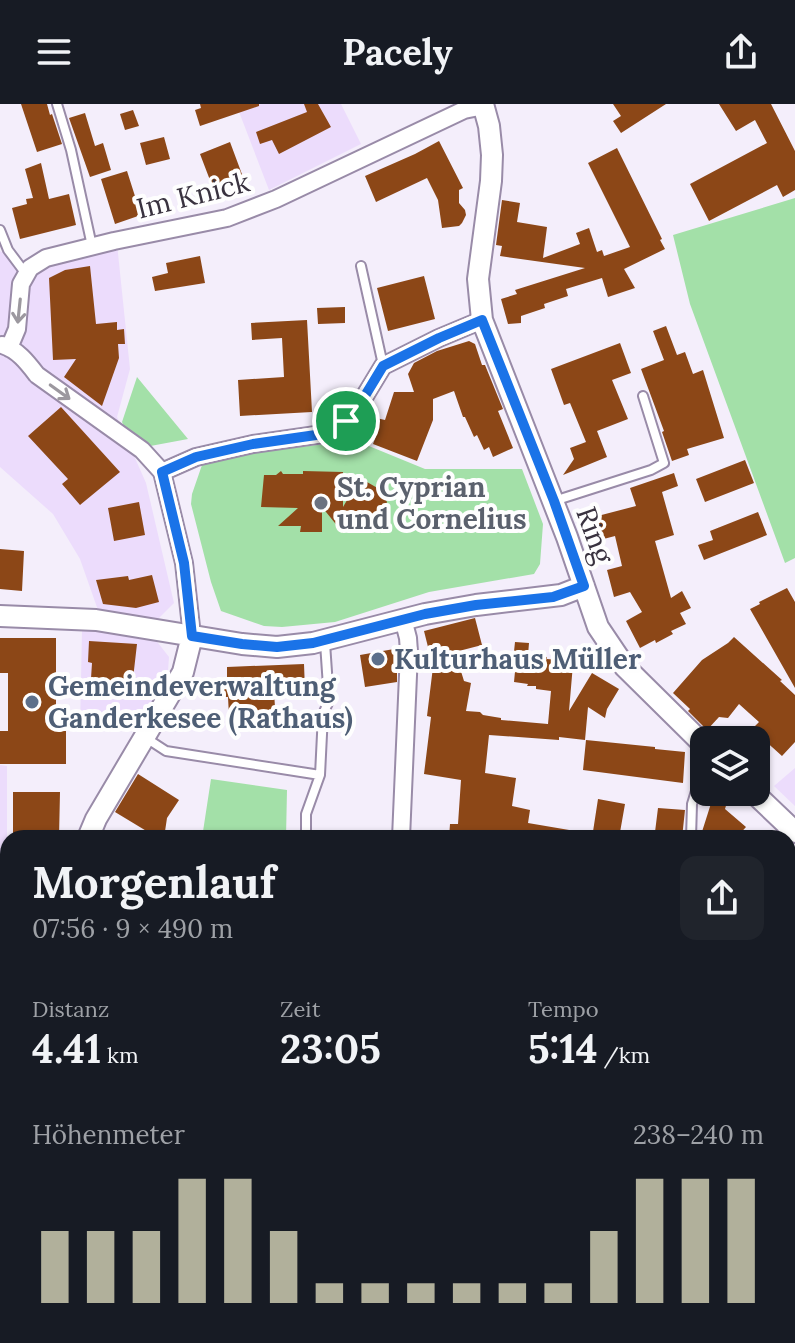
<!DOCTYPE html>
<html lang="de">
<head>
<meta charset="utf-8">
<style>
  body { margin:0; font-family:Lora,serif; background:#20242c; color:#f1f3f6; height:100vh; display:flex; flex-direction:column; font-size:30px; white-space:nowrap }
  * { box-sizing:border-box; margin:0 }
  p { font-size:26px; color:#9ea1a6 }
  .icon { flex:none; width:44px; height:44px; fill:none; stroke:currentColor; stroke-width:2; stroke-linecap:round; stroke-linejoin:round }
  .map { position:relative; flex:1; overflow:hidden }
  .panel { position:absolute; left:0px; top:726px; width:796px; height:514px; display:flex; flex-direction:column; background:#171b24; border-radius:24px 24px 0 0; box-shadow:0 2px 6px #0004 }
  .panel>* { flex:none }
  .fabs { position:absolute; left:690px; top:622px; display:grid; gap:16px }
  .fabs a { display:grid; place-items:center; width:80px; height:80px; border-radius:16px; background:#171b24; box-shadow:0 2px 6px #0004; font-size:40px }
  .pin { position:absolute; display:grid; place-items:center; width:68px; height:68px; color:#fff; margin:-34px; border:4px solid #fff; border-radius:50%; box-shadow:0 2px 8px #0007 }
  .round { display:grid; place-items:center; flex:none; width:84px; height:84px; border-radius:16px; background:#20242c }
  .overview { display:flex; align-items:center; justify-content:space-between; height:136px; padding:0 32px }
  h1 { font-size:44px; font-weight:700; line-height:60px }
  .figures { display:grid; grid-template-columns:repeat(3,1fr); gap:12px; height:136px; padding:8px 32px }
  .figures div { display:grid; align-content:center }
  .figures b { font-size:40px; font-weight:700 }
  .figures small { font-size:22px; font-weight:400 }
  .figures p { font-size:22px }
  .chart { height:224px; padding:16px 32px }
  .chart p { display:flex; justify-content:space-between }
  .chart svg { width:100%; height:144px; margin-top:8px; stroke:#b1b09b; stroke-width:6 }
  header { display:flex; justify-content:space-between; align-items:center; height:104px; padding:0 32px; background:#171b24; font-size:36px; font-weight:700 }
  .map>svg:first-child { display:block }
</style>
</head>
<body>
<header><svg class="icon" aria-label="menu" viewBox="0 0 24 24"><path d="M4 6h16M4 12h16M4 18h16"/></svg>Pacely<svg class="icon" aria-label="share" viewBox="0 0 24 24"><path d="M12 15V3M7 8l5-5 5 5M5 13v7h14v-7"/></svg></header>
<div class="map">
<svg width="795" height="1239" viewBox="0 0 795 1239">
  <rect width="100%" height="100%" fill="#f4eefb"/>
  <path fill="#ecdcfc" d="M 236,0 L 341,0 L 361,40 L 269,86 Z
    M 116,130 L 130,265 L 117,313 L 146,379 L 174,499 L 157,516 L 155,535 L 169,553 L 168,567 L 138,626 L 80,626 L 82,525 L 99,509 L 80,455 L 53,410 L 0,363 L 0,147 L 27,158 Z
    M 0,661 L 7,662 L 7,751 L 0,751 Z
    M 795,664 L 795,702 L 774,682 Z"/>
  <path fill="#a3e0a8" d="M 795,94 L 795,454 L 785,459 L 690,200 L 673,131 Z
    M 137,273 L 188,335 L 145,343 L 128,331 L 122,318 Z
    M 335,339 L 364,340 L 425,365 L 522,365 L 543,420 L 540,460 L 534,470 L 429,488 L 335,518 L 282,523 L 264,522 L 221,507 L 211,478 L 191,400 L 192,390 L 202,361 L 255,348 Z
    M 211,675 L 287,686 L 286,734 L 202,734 Z"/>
  <path fill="#8c4717" d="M 21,0 L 47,0 L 50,11 L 52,10 L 62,40 L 37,48 Z
    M 200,0 L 259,0 L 259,2 L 200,22 L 195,6 L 201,4 Z
    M 304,0 L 318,0 L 331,23 L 279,50 L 272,36 L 260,40 L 256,28 L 307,8 Z
    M 613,0 L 666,0 L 621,29 L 613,17 L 621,12 Z
    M 719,0 L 771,0 L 795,47 L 795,86 L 783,93 L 777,81 L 709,117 L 690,80 L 767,39 L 755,16 L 736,27 Z
    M 133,6 L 139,22 L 125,26 L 120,10 Z
    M 85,9 L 95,42 L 103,39 L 111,66 L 90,73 L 69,14 Z
    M 164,33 L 170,55 L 146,61 L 140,39 Z
    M 439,37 L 463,84 L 459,86 L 459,99 L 465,106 L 466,111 L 462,119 L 459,122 L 442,124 L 438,96 L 427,74 L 376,98 L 365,72 L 415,50 Z
    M 230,38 L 243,73 L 213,84 L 200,50 Z
    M 617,44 L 662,135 L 660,136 L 665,145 L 624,165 L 635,184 L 608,193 L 602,174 L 566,185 L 568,192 L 544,200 L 545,204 L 521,212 L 521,219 L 508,220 L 501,195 L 517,190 L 515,186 L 585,164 L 500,152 L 502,142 L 496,141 L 502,96 L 520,99 L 517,118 L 547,123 L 543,154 L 580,140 L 576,129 L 589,124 L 597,148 L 602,146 L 604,152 L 630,143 L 588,59 Z
    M 41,59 L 49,95 L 69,90 L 76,121 L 20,135 L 12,104 L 27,100 L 26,95 L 33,94 L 25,65 Z
    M 127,67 L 141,111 L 115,120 L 101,75 Z
    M 200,152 L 205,179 L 155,187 L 152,173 L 168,169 L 166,159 Z
    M 90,162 L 96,220 L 117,218 L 117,226 L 124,225 L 125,240 L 118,240 L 119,254 L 102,302 L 64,273 L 76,255 L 53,256 L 49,174 L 65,166 Z
    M 424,172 L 435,215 L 388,227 L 377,184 Z
    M 345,203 L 345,219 L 318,220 L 317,204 Z
    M 307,216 L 312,308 L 240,312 L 238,276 L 284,273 L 282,234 L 252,236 L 251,219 Z
    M 666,222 L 677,251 L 685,248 L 693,270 L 703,266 L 724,334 L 687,345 L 689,351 L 672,357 L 662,328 L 664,327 L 641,265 L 664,256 L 653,227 Z
    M 469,237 L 475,240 L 482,261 L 485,261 L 496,288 L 503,305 L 498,307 L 513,344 L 493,353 L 489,343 L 484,346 L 477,331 L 474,333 L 465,313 L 463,313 L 454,287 L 433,295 L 433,316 L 417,357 L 373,340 L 376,332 L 368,330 L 376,314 L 385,316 L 394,288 L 414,288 L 408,270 L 414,259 L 437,247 Z
    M 620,239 L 631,269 L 612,276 L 628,315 L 597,327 L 607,353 L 563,371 L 574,355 L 570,344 L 586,338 L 570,299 L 564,301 L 551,265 Z
    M 61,303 L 120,368 L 80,401 L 62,380 L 68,375 L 28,332 Z
    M 745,356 L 754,379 L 705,398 L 696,375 Z
    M 281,367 L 283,370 L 303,370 L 303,367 L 343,368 L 343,403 L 360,374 L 381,386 L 387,398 L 380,414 L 375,416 L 355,416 L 343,426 L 343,429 L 322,403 L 322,428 L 300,428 L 301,422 L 278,422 L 298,404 L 261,403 L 264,371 L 276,371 Z
    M 674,369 L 678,382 L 662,388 L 674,431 L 655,437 L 671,494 L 682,487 L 691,504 L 680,509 L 686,520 L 671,527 L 673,530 L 656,539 L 655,536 L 640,544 L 626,517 L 642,508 L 630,488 L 614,493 L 607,466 L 622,462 L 615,432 L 596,437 L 590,414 L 636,402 L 630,384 Z
    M 139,398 L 145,431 L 114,437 L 108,404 Z
    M 758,408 L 767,431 L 704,456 L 698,441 L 713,436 L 710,427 Z
    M 0,445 L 24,447 L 22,487 L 0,485 Z
    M 152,471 L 159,498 L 136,504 L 103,500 L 96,476 L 128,472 L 129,476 Z
    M 787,484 L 795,498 L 795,584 L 750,505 L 760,500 L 759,498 Z
    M 475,514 L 482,541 L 455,548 L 464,577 L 471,579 L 466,607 L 480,608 L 483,611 L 501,614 L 501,616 L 548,620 L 551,587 L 536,585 L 536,582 L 527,582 L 528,580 L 514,578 L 516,557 L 513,557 L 515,538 L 529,539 L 528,551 L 547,553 L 547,555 L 559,556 L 559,559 L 573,560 L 569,607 L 592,569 L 619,585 L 607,605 L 605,614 L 588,603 L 585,636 L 559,633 L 559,636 L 489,631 L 485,669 L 516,674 L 512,702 L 530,706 L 528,719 L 575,727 L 574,734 L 449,734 L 450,720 L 458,720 L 461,676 L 424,670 L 431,613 L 427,612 L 433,563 L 424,527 Z
    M 734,533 L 782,576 L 780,577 L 795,591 L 795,638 L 782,652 L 752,625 L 759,618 L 739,600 L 728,614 L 719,613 L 707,626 L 688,607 L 690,605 L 673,589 L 702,556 L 728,539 Z
    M 0,534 L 56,534 L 56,627 L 66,627 L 66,660 L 0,660 L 0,627 L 8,627 L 8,569 L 0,569 Z
    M 89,537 L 137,540 L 131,592 L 90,590 L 92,559 L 88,558 Z
    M 394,545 L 397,565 L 397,578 L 365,583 L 360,551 Z
    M 304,560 L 305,586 L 274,587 L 276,620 L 242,621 L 241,612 L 229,612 L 228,593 L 219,593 L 218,576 L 227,576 L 227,563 Z
    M 586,636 L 655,643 L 655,645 L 685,648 L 683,679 L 583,666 Z
    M 138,670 L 179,696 L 167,714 L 164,734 L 158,734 L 115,708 Z
    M 13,688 L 60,688 L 59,734 L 13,734 Z
    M 714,690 L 728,695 L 725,705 L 746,723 L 736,734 L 700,734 Z
    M 598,695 L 625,700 L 619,734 L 592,734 Z
    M 658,704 L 685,706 L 682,734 L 663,734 L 664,729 L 655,728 Z"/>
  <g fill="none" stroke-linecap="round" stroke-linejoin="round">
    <g stroke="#998ba8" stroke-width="12">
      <path id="service" d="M 57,0 L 71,46 L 92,142
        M 0,126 L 8,146 L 26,170
        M 361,162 L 383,261
        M 554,397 L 651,366 L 664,359 L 643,292
        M 146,634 L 166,647 L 320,671
        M 306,734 L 306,710 L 320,671 L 323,610 L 329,597 L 325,539
        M 691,734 L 692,700 L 704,661"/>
    </g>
    <g stroke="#998ba8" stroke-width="20">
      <path id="minor" d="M 2,241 C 18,246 27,258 37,271 L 142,346 L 162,368 L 184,459 L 192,532
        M 9,244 L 17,225 L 21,180 L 30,164 L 46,154 L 114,137 L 227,114 L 276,95 L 464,6 L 484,2
        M 162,368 L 196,353 L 253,340 L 330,329 L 346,317 L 360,300 L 383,262 L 439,234 L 482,216
        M 401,734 L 409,548 L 408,534 L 403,515
        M 788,875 L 795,875
        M 788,1106 L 795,1105
        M 0,1171 L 8,1178
        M 106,1232 L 136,1239
        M 401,1232 L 415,1239
        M 276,1239 L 326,1234 L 397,1232
        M 644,1239 L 647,1232"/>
    </g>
    <g stroke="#998ba8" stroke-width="24">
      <path id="tertiary" d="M 483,0 L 489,22 L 492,51 L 491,77 L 478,175 L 482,216 L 567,433 L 598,523 L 625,563 L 704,641
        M 0,512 L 96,516 L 242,540 L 277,543 L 313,539 L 425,510 L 476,501 L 561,491 L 584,482
        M 753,688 L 795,728
        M 88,734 L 96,715 L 183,568 L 192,532
        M 0,955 L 8,933"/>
    </g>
    <use href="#service" stroke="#fff" stroke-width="8"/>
    <use href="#minor" stroke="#fff" stroke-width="16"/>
    <use href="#tertiary" stroke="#fff" stroke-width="20"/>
  </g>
  <defs><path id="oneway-shaft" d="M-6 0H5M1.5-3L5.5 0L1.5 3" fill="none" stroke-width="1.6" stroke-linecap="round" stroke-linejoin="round" transform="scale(2)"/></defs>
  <g stroke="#9c989f">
    <use href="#oneway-shaft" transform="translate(19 207) rotate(96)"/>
    <use href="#oneway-shaft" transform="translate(60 288) rotate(36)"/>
  </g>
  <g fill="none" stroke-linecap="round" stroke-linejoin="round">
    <g stroke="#fff" stroke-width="16">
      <path id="route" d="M 482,216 L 554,397 L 584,482 L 553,493 L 476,501 L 425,510 L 313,539 L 277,543 L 242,540 L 192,532 L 184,459 L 162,368 L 196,353 L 253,340 L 330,329 L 346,317 L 360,300 L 383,262 L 439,234 Z"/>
    </g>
    <use href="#route" stroke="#1a73e8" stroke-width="10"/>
  </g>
  <circle fill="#6b7280" stroke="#fefefe" stroke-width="3" cx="321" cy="399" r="8"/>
  <g fill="#5c6f8a" stroke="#fefefe" stroke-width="3">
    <circle cx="378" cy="555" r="8"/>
    <circle cx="32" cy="598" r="8"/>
  </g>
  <g text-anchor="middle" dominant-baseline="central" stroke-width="8" stroke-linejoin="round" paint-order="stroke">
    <g font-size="28" fill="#39323f" stroke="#fefefe">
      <text transform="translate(193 91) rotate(-14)">Im Knick</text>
      <text transform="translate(595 431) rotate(70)">Ring</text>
    </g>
    <g font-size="28" font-weight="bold" fill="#5b616d" stroke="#fefefe" text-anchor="start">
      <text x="337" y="383">St. Cyprian<tspan x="337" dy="32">und Cornelius</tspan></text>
    </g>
    <g font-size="28" font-weight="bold" fill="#4e5e75" stroke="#fefefe" text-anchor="start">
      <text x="394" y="555">Kulturhaus Müller</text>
      <text x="48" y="582">Gemeindeverwaltung<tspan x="48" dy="32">Ganderkesee (Rathaus)</tspan></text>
    </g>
  </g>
</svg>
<div class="fabs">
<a><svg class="icon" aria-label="layers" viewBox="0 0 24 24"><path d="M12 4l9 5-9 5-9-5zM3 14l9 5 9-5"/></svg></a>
</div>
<div class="pin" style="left:346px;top:317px;background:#1e9e55"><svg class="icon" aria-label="arrive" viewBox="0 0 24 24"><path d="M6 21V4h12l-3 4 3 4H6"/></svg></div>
<section class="panel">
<div class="overview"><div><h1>Morgenlauf</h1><p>07:56 · 9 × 490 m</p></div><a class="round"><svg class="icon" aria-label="share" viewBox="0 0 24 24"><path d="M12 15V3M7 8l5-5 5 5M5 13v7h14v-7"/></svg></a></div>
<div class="figures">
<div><p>Distanz</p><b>4.41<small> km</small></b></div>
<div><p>Zeit</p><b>23:05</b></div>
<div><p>Tempo</p><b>5:14<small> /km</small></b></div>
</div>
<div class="chart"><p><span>Höhenmeter</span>238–240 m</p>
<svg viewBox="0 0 160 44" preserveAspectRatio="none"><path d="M5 44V22M15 44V22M25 44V22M35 44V6M45 44V6M55 44V22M65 44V38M75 44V38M85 44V38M95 44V38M105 44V38M115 44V38M125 44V22M135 44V6M145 44V6M155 44V6"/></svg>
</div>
</section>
</div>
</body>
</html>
